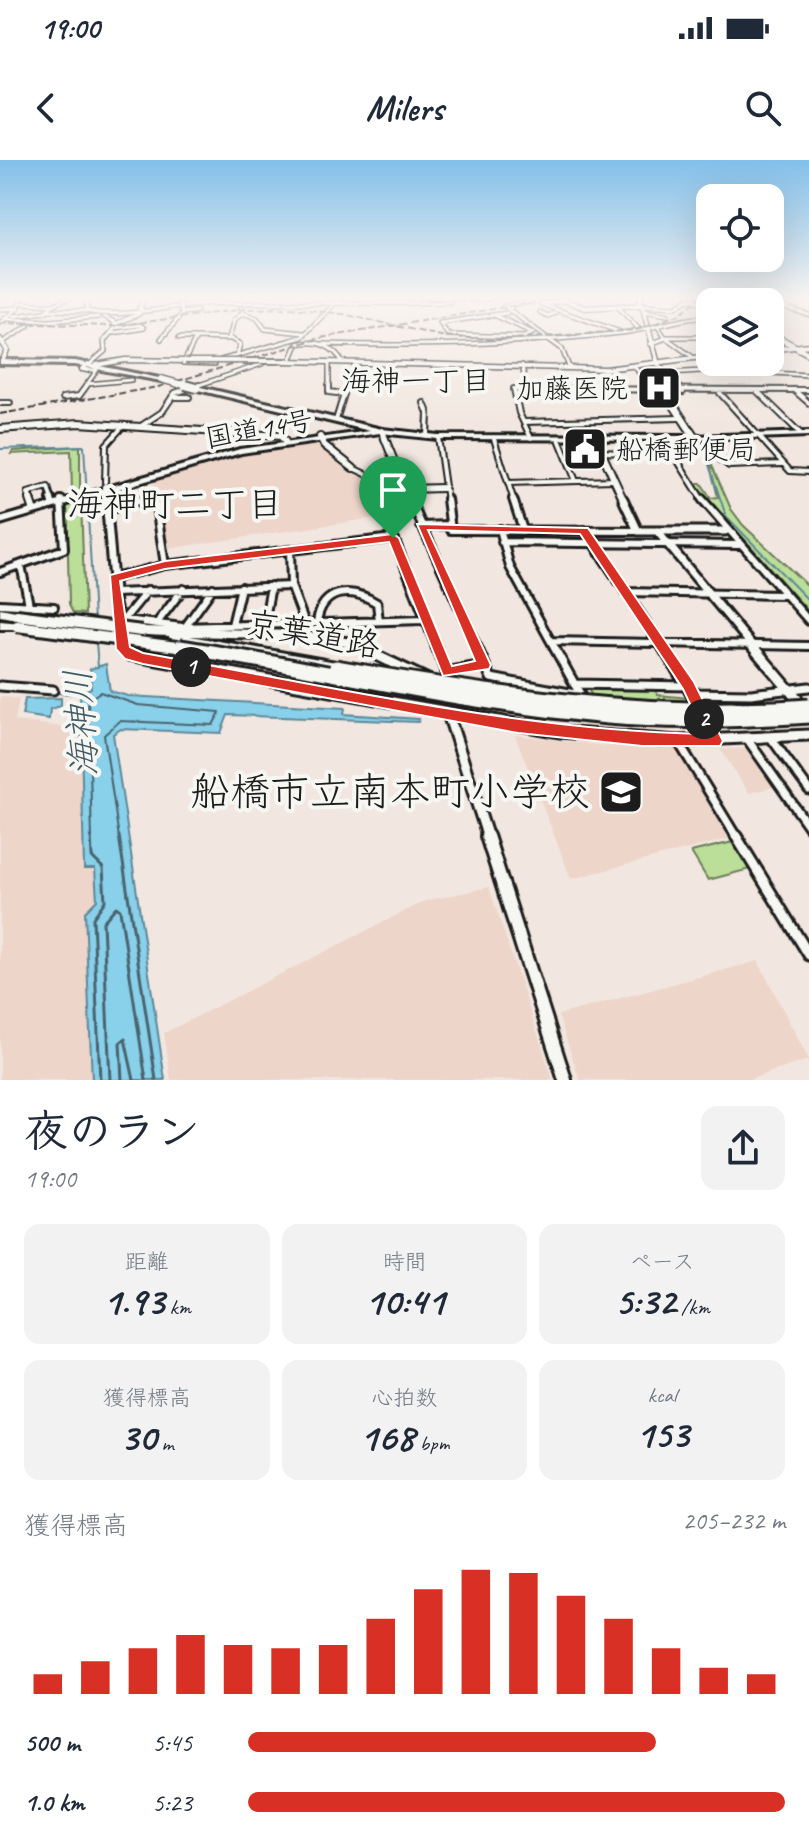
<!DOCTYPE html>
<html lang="ja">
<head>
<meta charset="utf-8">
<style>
  body { margin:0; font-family:Caveat,"Klee One",sans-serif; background:#f2f2f3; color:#1f2937; height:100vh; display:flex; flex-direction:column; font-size:30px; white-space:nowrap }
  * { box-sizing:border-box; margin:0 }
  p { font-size:26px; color:#747a83 }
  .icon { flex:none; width:44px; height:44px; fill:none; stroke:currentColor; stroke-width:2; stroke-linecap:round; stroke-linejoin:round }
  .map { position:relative; height:920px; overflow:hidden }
  .panel { display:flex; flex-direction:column; background:#fff; flex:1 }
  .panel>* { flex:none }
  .buttons { position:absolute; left:696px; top:24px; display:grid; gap:16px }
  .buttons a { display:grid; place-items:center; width:88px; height:88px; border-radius:16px; background:#fff; box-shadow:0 8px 32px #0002; font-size:40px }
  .pin { position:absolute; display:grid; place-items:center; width:68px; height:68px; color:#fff; margin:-82px -34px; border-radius:50% 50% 50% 0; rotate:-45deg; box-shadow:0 0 8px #0007 }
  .pin .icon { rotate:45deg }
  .km { position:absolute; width:40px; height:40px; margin:-20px; border-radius:50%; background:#222; color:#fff; font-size:22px; line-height:40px; text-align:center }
  .round { display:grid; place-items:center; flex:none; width:84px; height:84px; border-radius:16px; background:#f2f2f3 }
  .head { display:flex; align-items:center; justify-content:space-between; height:136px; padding:0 24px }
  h1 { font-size:44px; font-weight:800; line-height:60px }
  .figures { display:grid; grid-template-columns:repeat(3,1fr); gap:12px; height:136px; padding:8px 24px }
  .figures div { display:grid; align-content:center; border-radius:16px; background:#f2f2f3; text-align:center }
  .figures b { font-size:40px; font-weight:800 }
  .figures small { font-size:22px; font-weight:400 }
  .figures p { font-size:22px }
  .chart { height:224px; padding:16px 24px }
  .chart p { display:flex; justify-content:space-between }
  .chart svg { width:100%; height:144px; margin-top:8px; stroke:#d93025; stroke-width:6 }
  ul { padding:0 24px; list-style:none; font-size:26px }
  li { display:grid; grid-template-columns:128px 96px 1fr; align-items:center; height:60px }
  li i { height:20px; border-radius:10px; background:#d93025 }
  .status { display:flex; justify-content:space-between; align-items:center; height:56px; padding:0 40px; background:#fff; direction:ltr }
  .status svg { height:22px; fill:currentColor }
  header { display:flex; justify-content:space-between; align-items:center; height:104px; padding:0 24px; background:#fff; font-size:36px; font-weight:800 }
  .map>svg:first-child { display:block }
</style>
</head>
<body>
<div class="status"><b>19:00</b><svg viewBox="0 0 49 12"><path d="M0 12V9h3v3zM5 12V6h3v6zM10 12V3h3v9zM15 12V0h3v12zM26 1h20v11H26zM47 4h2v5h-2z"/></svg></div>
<header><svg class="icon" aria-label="back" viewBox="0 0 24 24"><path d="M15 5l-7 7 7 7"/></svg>Milers<svg class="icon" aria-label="search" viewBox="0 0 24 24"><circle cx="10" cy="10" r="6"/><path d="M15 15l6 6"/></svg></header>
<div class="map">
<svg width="809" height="920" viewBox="0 0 809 920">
  <rect width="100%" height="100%" fill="#f2e7e0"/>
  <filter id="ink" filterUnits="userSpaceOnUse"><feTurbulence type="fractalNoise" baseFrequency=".0125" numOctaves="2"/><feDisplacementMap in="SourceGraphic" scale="16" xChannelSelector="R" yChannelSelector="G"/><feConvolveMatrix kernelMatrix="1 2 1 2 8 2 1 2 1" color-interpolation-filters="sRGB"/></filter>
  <g filter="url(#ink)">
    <path fill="#edd5ca" d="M 315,284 L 367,319 L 382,357 L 166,389 L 153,320 L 251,292 Z
      M 0,536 L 19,539 L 15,561 L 81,569 L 84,709 L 95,709 L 97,740 L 85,752 L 92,920 L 0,920 Z
      M 515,575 L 607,586 L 676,587 L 732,678 L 571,719 Z
      M 751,588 L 777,626 L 749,633 L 720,589 Z
      M 489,727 L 553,920 L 171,920 L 164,873 L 425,741 Z
      M 758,801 L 809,900 L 747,920 L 580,920 L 558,855 Z"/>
    <path fill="#bbde99" stroke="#6c7d5a" stroke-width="2" d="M 80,286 L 80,332 L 72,333 L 71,291 L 11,294 L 13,291 Z
      M 707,294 L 731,349 L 743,365 L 809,427 L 809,452 L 694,323 L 701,323 L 711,338 L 718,337 Z
      M 81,340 L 85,454 L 73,453 L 69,445 L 67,345 Z
      M 586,526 L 654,527 L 658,535 L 689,538 L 692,543 L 593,537 Z
      M 733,682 L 750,709 L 708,720 L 691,692 Z"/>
    <path fill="#89d0ea" stroke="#5d8898" stroke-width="2" d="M 106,504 L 110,531 L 128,536 L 345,548 L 344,554 L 419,559 L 418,562 L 228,555 L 221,573 L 121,569 L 113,574 L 165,920 L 92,920 L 85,752 L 97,740 L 95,709 L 84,709 L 80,532 L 91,528 L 90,509 Z
      M 61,538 L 61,546 L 50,549 L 49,559 L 22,555 L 25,539 Z"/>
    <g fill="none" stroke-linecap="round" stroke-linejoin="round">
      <path stroke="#48646e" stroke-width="2" d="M 92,678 L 88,540 L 100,532 L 138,545 L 220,552 L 213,565 L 120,561 L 104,575 L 119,678"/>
      <path stroke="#48646e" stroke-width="3" d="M 91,676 L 92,697 L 103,708 L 105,741 L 93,758 L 100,920
        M 119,676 L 156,920
        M 110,920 L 103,762 L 116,747 L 120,750 L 146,920
        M 122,920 L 120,883 L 125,879 L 134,920"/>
      <path stroke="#5d8898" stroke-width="2" d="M 0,289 L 84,286 L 94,460
        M 707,299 L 726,356 L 809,441
        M 96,482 L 98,507
        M 13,530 L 47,533
        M 53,533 L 80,534"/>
      <path stroke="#c7beb9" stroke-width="3" stroke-dasharray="3 2" stroke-linecap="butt" d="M 491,139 L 501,147"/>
      <g stroke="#1c1c1c" stroke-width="6">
        <path id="street-far4" d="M 88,137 L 86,151 C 124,159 164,146 203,144 C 285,140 367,146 450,142
          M 212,137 L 225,143
          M 429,137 L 488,139 L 485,137
          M 494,137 L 511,137
          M 710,137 L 716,142
          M 749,137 L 768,142
          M 772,139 L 780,137
          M 564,141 L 541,144 L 623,173
          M 770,143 L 809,155
          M 53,145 L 71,137
          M 642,145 L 676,147 L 689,138
          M 504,146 L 562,189 L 569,207
          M 617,146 L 637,167
          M 511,148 L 508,145 L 532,142
          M 0,149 L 18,148
          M 139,149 L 145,137
          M 48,150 L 86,151
          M 644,151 L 668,155
          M 540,152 L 548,156 L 555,153
          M 182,153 L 197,151
          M 243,153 L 257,158 L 265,169 L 304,173
          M 507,153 L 440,163 L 448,175 L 525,177
          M 494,155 L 533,173 L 524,177
          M 14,156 L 45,152 L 53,145 L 22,143
          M 7,159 L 49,161 L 98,157
          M 0,163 L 18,148 L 22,137
          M 115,164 L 139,154 L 142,149
          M 658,167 L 665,177 L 710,177
          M 113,173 L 144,168 L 140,165 L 114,168
          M 665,177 L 694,198
          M 179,178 L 196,178
          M 161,179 L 182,154 L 178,137
          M 3,182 L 28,166
          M 321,184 C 420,187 522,184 621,173 C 652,170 679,157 710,157
          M 650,184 L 666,178
          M 237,196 L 240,184 L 229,178 L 234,160 L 243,153 L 241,148
          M 185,200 L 196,178 L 229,179
          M 221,200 L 302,177 L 341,137
          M 247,200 L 287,200 L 290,201 L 245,203 Z
          M 290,201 L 297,184 C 316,180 332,185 342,201
          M 329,202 L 329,227
          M 183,203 L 215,204
          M 90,204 L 105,191 L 104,181 L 114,169 L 114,162 L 105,157
          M 658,204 L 679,227
          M 522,205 L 526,227
          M 635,207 L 644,220 L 664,227
          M 669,213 L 717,210 L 809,215
          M 87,224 L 131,220
          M 85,227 L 97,210 L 87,210
          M 193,227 L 262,204"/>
      </g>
      <g stroke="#1c1c1c" stroke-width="8">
        <path id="street-far3" d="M 329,225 L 329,232 L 344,234 L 336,260
          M 525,225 L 526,229
          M 664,225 L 665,232
          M 677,225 L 683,232
          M 757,231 L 801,274
          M 795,231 L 809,243
          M 720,233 L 790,311 L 809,312
          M 172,237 L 189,237
          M 63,238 L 79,236 L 87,225
          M 0,243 L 10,243
          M 424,243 L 428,253 L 427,276
          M 524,262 L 680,258
          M 141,266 L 162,252 L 175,233 L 199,225
          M 438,277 L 447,341
          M 531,278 L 519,253 L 514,229 L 809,230
          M 494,279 L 514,341
          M 559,279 L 576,321
          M 601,292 L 679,295
          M 353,308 L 370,316 L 380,341
          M 105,322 L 106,285 L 124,265
          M 508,323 L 614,320
          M 405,329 L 411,341
          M 31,341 L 28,333 L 48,327 L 52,341
          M 137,341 L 155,336 L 156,341
          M 703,341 L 676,298 L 683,292 L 699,291 L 699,284 L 729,306 L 782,304"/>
      </g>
      <g stroke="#1c1c1c" stroke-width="12">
        <path id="street-far2" d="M 30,339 L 33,348
          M 51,339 L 52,343
          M 155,339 L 165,405
          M 379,339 L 437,489
          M 410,339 L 478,489
          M 447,339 L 451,370 L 638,371
          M 513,339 L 523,370
          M 702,339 L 809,461
          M 108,350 L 144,339
          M 421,366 L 449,365
          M 500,369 L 510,407 L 555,489
          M 584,370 L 664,489
          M 502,382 L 739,385
          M 290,390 L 291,426 L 305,463
          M 21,405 L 29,445
          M 0,412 L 64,389 L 61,340
          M 114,418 L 165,405 L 393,378
          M 625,432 L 785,435
          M 115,433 L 291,426
          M 0,444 L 54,447
          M 125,458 L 148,430
          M 118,459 L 182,467 L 424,460
          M 317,462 C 322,428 352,427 377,443 L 379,461
          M 157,463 L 183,429
          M 264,464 L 271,426
          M 232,465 L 241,427
          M 185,467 L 213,428
          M 551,481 L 809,486"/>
      </g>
      <g stroke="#1c1c1c" stroke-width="13">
        <path id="street-far1" d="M 436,487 L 446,512 L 484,505
          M 477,487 L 491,518 L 580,535
          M 554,487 L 580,534
          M 662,487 L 699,548
          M 574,524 L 689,526
          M 0,526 L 53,530
          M 692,533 L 751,534 L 809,527
          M 771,578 L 809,630
          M 748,580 L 809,667
          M 678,581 L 737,678"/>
      </g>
      <g stroke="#1c1c1c" stroke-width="15">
        <path id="street" d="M 736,676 L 809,795"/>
      </g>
      <g stroke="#1c1c1c" stroke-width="7">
        <path id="secondary-far4" d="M 640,137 L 658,204
          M 559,138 L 585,148 L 642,145
          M 0,179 L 7,190 L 2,202
          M 770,190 L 809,185
          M 286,201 L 606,209 L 710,196
          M 96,205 L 125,200 L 185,201
          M 87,210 L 82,209 L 88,204"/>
      </g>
      <g stroke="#1c1c1c" stroke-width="10">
        <path id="secondary-far3" d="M 665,232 L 699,284
          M 0,269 L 79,263 L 281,276 L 286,283
          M 382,271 L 405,329 L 444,328
          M 320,277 L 324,285 L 353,308
          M 595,278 L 624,341
          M 105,327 L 107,341"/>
      </g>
      <g stroke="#1c1c1c" stroke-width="13">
        <path id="secondary-far2" d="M 106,339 L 115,444 L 126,489
          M 623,339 L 638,371 L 725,371
          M 657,371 L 755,489"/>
      </g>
      <g stroke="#1c1c1c" stroke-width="15">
        <path id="secondary-far1" d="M 125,487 L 130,495 L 560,572 L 678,581 L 809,575
          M 753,487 L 803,546
          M 448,554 L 488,678"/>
      </g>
      <g stroke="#1c1c1c" stroke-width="18">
        <path id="secondary" d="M 487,676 L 565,920"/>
      </g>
      <g stroke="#1c1c1c" stroke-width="8">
        <path id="primary" d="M 691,139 L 710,144
          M 770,173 L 809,194"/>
      </g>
      <g stroke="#1c1c1c" stroke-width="6">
        <path id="highway" d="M 0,200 L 75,201 L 164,219 L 161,221 L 75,205 L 0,204 Z
          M 196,226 L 382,269 L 438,275 L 692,276 L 809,272 L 809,276 L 692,280 L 438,279 L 380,273 L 241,293 L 0,364 L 0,358 L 240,289 L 370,271 L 194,229 L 193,228 Z
          M 0,448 L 21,452 L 22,455 L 17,459 L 0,456 Z
          M 0,461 L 21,463 L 23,466 L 21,469 L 0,469 Z
          M 142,467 L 298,471 L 352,479 L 432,517 L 434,520 L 432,523 L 428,525 L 424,523 L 350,487 L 298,479 L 190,476 L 336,502 L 340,504 L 342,507 L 340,510 L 336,512 L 174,482 L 170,481 L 169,476 L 142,475 L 138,474 L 136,471 L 138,468 Z"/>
      </g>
      <use href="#street-far4" stroke="#f6f6f2" stroke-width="3"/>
      <use href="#street-far3" stroke="#f6f6f2" stroke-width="4"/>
      <use href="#street-far2" stroke="#f6f6f2" stroke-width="6"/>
      <use href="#street-far1" stroke="#f6f6f2" stroke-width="7"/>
      <use href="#street" stroke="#f6f6f2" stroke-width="9"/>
      <use href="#secondary-far4" stroke="#f6f6f2" stroke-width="4"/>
      <use href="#secondary-far3" stroke="#f6f6f2" stroke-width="6"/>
      <use href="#secondary-far2" stroke="#f6f6f2" stroke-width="7"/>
      <use href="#secondary-far1" stroke="#f6f6f2" stroke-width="9"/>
      <use href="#secondary" stroke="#f6f6f2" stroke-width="12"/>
      <use href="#primary" stroke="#f6f6f2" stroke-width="5"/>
      <use href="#highway" fill="#f6f6f2" fill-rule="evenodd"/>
      <path stroke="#1c1c1c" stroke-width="2" stroke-dasharray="7 3" stroke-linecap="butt" d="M 417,137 L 478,142
        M 0,163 L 114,166 L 245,149 L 292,148 L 343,154 L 441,176 L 500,180 L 637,170 L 678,155 L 701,137
        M 0,254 L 158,227 L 320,178 L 565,137"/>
      <g stroke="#1c1c1c" stroke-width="7" stroke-linecap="butt">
        <path id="secondary-bridge" d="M 185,201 L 286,201"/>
      </g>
      <g stroke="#1c1c1c" stroke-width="9" stroke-linecap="butt">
        <path id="highway-bridge-far3" d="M 161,219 L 179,224
          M 185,225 L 192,227"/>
      </g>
      <g stroke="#1c1c1c" stroke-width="12" stroke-linecap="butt">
        <path id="highway-bridge-far2" d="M 185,225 L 196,228"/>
      </g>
      <g stroke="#1c1c1c" stroke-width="16" stroke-linecap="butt">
        <path id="highway-bridge-far1" d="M 17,455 L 142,471
          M 17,466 L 192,489"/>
      </g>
      <g stroke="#1c1c1c" stroke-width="19" stroke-linecap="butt">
        <path id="highway-bridge" d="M 180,487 C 322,509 463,544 608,557 C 675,563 742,560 809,556
          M 336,507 C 494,535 648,558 809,546"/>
      </g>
      <use href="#secondary-bridge" stroke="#f6f6f2" stroke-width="4"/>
      <use href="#highway-bridge-far3" stroke="#f6f6f2" stroke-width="6"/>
      <use href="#highway-bridge-far2" stroke="#f6f6f2" stroke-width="8"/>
      <use href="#highway-bridge-far1" stroke="#f6f6f2" stroke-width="10"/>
      <use href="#highway-bridge" stroke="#f6f6f2" stroke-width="13"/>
    </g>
  </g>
  <linearGradient id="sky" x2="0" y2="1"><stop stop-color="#82bfe9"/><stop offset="0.52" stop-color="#f9f4f1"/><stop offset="1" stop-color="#f9f4f1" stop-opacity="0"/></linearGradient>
  <rect width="809" height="266" fill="url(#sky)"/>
  <path fill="#d93025" stroke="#fff" stroke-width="2" fill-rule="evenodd" d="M 417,364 L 588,368 L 694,522 L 723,581 L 720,586 L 642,586 L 518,573 L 143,504 L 125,499 L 116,489 L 110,415 L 165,401 L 393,374 L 399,378 L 452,506 L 475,501 ZM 428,370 L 580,374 L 683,529 L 704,574 C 515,570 328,526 143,493 L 130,487 L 120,421 L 165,409 L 389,382 L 443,516 L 489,509 L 491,505 Z"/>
  <defs>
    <g id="hospital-square" transform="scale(2.3)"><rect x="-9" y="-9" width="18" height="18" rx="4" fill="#1c1c1c" stroke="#f6f6f2"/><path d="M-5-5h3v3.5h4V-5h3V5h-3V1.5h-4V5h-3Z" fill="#fff"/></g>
    <g id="civic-square" transform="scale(2.3)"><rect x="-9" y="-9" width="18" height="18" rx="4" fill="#1c1c1c" stroke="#f6f6f2"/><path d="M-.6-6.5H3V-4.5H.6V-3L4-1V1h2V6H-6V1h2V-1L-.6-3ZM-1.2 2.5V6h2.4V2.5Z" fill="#fff"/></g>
    <g id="school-square" transform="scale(2.3)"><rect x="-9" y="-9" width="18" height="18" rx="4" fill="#1c1c1c" stroke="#f6f6f2"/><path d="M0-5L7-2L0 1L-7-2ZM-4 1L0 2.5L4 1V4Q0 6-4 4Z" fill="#fff"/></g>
  </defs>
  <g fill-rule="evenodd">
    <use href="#hospital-square" x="659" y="228"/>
    <use href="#civic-square" x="585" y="289"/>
    <use href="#school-square" x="621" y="632"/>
  </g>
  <g text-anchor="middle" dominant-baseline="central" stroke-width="8" stroke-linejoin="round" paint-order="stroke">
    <g font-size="28" fill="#1c1c1c" stroke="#f6f6f2" text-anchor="end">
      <text x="628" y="228">加藤医院</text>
      <text x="616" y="289" text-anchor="start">船橋郵便局</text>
    </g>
    <g font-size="28" fill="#1c1c1c" stroke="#f6f6f2">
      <text transform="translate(259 269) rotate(-10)">国道14号</text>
    </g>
    <g font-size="30" fill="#1c1c1c" stroke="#f6f6f2">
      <text x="416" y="221">海神一丁目</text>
    </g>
    <g font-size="34" fill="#1c1c1c" stroke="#f6f6f2">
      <text transform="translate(313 474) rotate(10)">京葉道路</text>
    </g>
    <g font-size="36" fill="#1c1c1c" stroke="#f6f6f2">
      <text x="175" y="344">海神町二丁目</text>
    </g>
    <g font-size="36" font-style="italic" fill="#425b64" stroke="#f6f6f2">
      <text transform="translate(81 563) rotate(-94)">海神川</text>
    </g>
    <g font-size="40" fill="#1c1c1c" stroke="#f6f6f2" text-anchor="end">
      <text x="590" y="632">船橋市立南本町小学校</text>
    </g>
  </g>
</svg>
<div class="buttons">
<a><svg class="icon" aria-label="locate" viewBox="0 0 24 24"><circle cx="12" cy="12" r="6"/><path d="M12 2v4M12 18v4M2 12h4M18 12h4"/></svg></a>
<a><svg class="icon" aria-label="layers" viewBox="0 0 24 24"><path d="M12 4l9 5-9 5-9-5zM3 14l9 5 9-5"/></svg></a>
</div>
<div class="pin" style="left:393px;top:378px;background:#1e9e55"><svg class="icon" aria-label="arrive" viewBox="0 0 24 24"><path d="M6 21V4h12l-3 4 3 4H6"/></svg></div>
<b class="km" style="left:191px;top:507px">1</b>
<b class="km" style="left:704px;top:559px">2</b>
</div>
<section class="panel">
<div class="head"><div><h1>夜のラン</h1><p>19:00</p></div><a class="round"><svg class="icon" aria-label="share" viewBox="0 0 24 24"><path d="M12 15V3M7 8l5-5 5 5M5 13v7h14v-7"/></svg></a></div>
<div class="figures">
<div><p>距離</p><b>1.93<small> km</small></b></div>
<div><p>時間</p><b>10:41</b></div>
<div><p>ペース</p><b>5:32<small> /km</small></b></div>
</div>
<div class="figures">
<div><p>獲得標高</p><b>30<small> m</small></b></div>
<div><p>心拍数</p><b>168<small> bpm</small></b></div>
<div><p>kcal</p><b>153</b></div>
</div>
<div class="chart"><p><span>獲得標高</span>205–232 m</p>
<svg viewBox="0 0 160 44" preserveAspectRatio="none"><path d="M5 44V38M15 44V34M25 44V30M35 44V26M45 44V29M55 44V30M65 44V29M75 44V21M85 44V12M95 44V6M105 44V7M115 44V14M125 44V21M135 44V30M145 44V36M155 44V38"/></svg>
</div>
<ul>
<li><b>500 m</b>5:45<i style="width:76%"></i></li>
<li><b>1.0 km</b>5:23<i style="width:100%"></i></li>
</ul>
</section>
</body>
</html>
